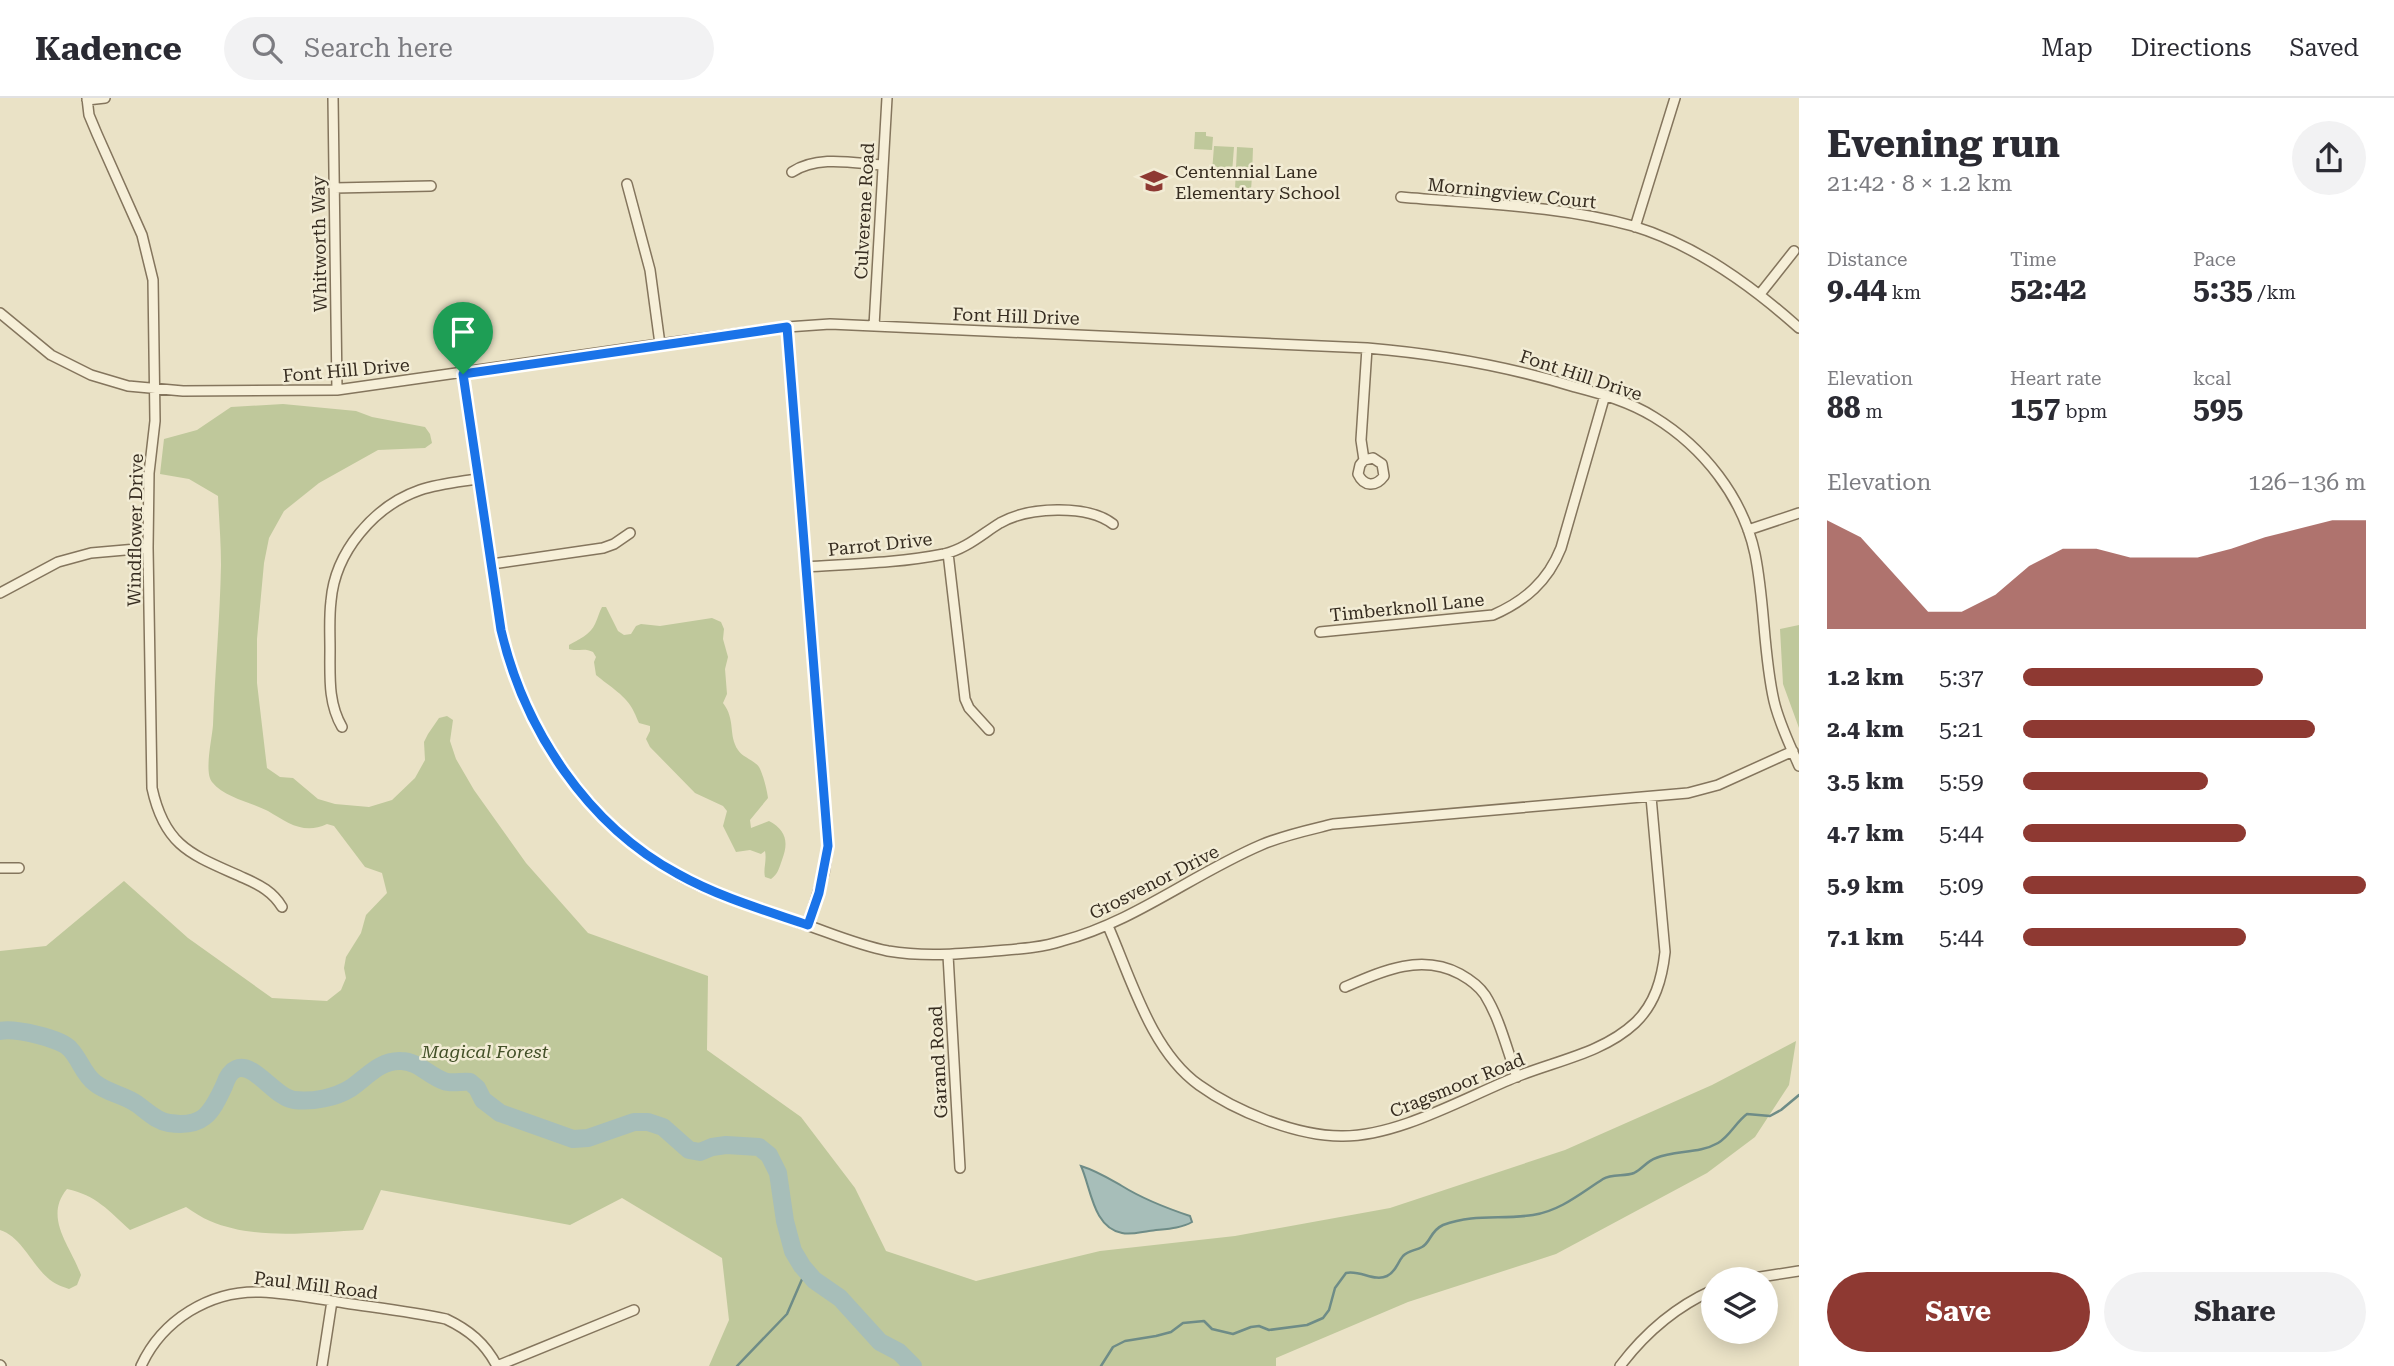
<!DOCTYPE html>
<html lang="en">
<head>
<meta charset="utf-8">
<style>
  body { margin:0; font-family:"Roboto Serif",serif; background:#f2f2f3; color:#2b2b33; height:100vh; display:flex; flex-direction:column; font-size:26px; white-space:nowrap }
  * { box-sizing:border-box; margin:0 }
  p { font-size:23px; color:#7c7c81 }
  .icon { flex:none; width:38px; height:38px; fill:none; stroke:currentColor; stroke-width:2; stroke-linecap:round; stroke-linejoin:round }
  .map { position:relative; flex:1; overflow:hidden }
  .sheet { display:flex; flex-direction:column; background:#fff; width:595px }
  .sheet>* { flex:none }
  .tools { position:absolute; left:1701px; top:1169px; display:grid; gap:14px }
  .tools a { display:grid; place-items:center; width:77px; height:77px; border-radius:50%; background:#fff; box-shadow:0 4px 18px #0003; font-size:35px }
  .pin { position:absolute; display:grid; place-items:center; width:60px; height:60px; color:#fff; margin:-72px -30px; border-radius:50% 50% 50% 0; rotate:-45deg; box-shadow:0 0 7px #0007 }
  .pin .icon { rotate:45deg }
  .round { display:grid; place-items:center; flex:none; width:74px; height:74px; border-radius:37px; background:#f2f2f3 }
  .overview { display:flex; align-items:center; justify-content:space-between; height:119px; padding:0 28px }
  h1 { font-size:38px; font-weight:700; line-height:52px }
  .figures { display:grid; grid-template-columns:repeat(3,1fr); gap:10px; height:119px; padding:7px 28px }
  .figures div { display:grid; align-content:center }
  .figures b { font-size:30px; font-weight:700 }
  .figures small { font-size:19px; font-weight:400 }
  .figures p { font-size:19px }
  .chart { height:196px; padding:14px 28px }
  .chart p { display:flex; justify-content:space-between }
  .chart svg { width:100%; height:126px; margin-top:7px; fill:#8e3932; opacity:.7 }
  .action { display:flex; gap:14px; margin-top:auto; padding:14px 28px }
  .action a { flex:1; height:80px; border-radius:42px; background:#8e3932; color:#fff; font-size:28px; font-weight:700; line-height:80px; text-align:center }
  .action a+a { background:#f2f2f3; color:#2b2b33 }
  ul { padding:0 28px; list-style:none; font-size:23px }
  li { display:grid; grid-template-columns:112px 84px 1fr; align-items:center; height:52px }
  li i { height:18px; border-radius:9px; background:#8e3932 }
  header { display:flex; align-items:center; gap:42px; box-sizing:border-box; height:98px; padding:0 35px; background:#fff; border-bottom:2px solid #e1e1e2 }
  header strong { font-size:33px }
  nav { display:flex; gap:38px; margin-inline-start:auto; font-size:24px }
  .search { width:490px; height:63px; background:#f2f2f3; display:flex; align-items:center; gap:18px; box-sizing:border-box; padding:0 24px; border-radius:38px; color:#7c7c81; font-size:26px }
  main { display:flex; flex:1; min-height:0 }
  .map>svg:first-child { display:block }
</style>
</head>
<body>
<header>
<strong>Kadence</strong>
<div class="search"><svg class="icon" aria-label="search" viewBox="0 0 24 24"><circle cx="10" cy="10" r="6"/><path d="M15 15l6 6"/></svg>Search here</div>
<nav><a>Map</a><a>Directions</a><a>Saved</a></nav>
</header>
<main>
<div class="map">
<svg width="1799" height="1268" viewBox="0 0 1799 1268">
  <rect width="100%" height="100%" fill="#eae2c6"/>
  <path fill="#bfc89b" d="M 1195,34 L 1206,34 L 1206,38 L 1213,39 L 1212,52 L 1194,51 Z
    M 1214,48 L 1234,49 L 1232,75 L 1212,74 Z
    M 1237,49 L 1253,50 L 1252,77 L 1249,78 L 1252,78 L 1251,92 L 1235,91 Z
    M 283,306 L 356,313 L 372,319 L 425,329 L 430,336 L 432,345 L 425,350 L 378,352 L 319,385 L 284,413 L 269,440 L 264,465 L 257,541 L 257,585 L 267,670 L 280,679 L 293,680 L 318,701 L 335,706 L 369,709 L 392,702 L 415,680 L 425,662 L 424,644 L 428,636 L 439,620 L 447,618 L 453,622 L 450,643 L 456,661 L 474,692 L 526,765 L 588,835 L 708,878 L 707,952 L 801,1019 L 855,1090 L 886,1153 L 976,1183 L 1100,1153 L 1235,1138 L 1390,1110 L 1565,1052 L 1712,987 L 1796,943 L 1789,987 L 1755,1039 L 1707,1075 L 1556,1156 L 1408,1204 L 1276,1260 L 1276,1268 L 709,1268 L 729,1222 L 722,1160 L 622,1100 L 570,1127 L 381,1092 L 363,1132 C 313,1134 257,1143 210,1123 C 202,1120 194,1114 186,1109 L 130,1132 C 109,1113 96,1097 67,1091 C 43,1120 71,1148 81,1177 L 77,1187 L 69,1191 C 64,1189 57,1187 53,1184 C 33,1171 23,1139 0,1132 L 0,853 L 46,848 L 124,783 L 188,840 L 272,900 L 327,903 L 341,892 L 346,880 L 344,870 L 346,859 L 361,835 L 366,817 L 387,795 L 382,775 L 365,769 L 334,728 L 327,726 C 304,737 288,725 268,713 C 251,704 225,700 212,684 C 204,674 212,641 213,627 C 215,574 220,520 221,467 C 221,444 219,421 218,398 L 189,381 L 160,376 L 164,341 L 197,332 L 231,309 Z
    M 602,509 L 606,509 L 618,533 L 624,537 L 631,536 L 636,528 L 641,526 L 660,528 L 712,520 L 721,524 L 724,531 L 723,541 L 728,559 L 725,571 L 727,596 L 723,605 C 736,622 728,637 738,652 C 742,659 754,662 759,669 C 763,676 767,692 768,700 L 750,722 L 751,730 L 769,723 C 786,732 789,744 782,762 C 779,770 778,776 771,781 L 765,779 C 763,771 767,763 765,753 L 761,756 L 750,752 L 736,754 L 723,728 L 727,713 L 723,708 L 695,695 L 650,649 L 646,641 L 650,633 L 650,628 L 639,625 C 637,621 636,618 634,614 C 627,598 609,588 596,577 L 594,564 L 596,559 L 593,554 C 584,549 577,554 569,551 L 569,547 C 578,542 591,536 595,526 C 598,520 599,514 602,509 Z
    M 1799,527 L 1799,630 L 1783,586 L 1780,531 Z"/>
  <path fill="#a7beb9" stroke="#6e8c87" stroke-width="2" d="M 1081,1068 C 1097,1073 1108,1080 1122,1088 C 1143,1101 1166,1110 1190,1118 L 1192,1124 C 1180,1131 1163,1131 1149,1133 C 1141,1134 1131,1137 1122,1135 C 1093,1130 1091,1090 1081,1068 Z"/>
  <g fill="none" stroke-linecap="round" stroke-linejoin="round">
    <path stroke="#6e8c87" stroke-width="2.5" d="M 737,1268 L 787,1216 L 806,1172
      M 1101,1268 L 1113,1249 L 1125,1243 L 1156,1238 L 1171,1234 L 1183,1225 L 1204,1223 L 1212,1231 L 1233,1236 L 1251,1229 L 1259,1228 L 1269,1232 L 1307,1227 L 1323,1220 L 1329,1212 L 1335,1190 L 1346,1175 C 1361,1172 1374,1184 1387,1178 C 1396,1174 1397,1165 1403,1158 C 1409,1152 1415,1153 1422,1149 C 1431,1144 1430,1133 1443,1127 C 1475,1115 1501,1122 1533,1117 C 1560,1113 1581,1095 1603,1081 C 1612,1075 1625,1079 1634,1075 C 1642,1071 1647,1063 1656,1060 C 1675,1052 1699,1056 1718,1045 C 1730,1038 1736,1024 1747,1016 L 1770,1018 L 1781,1012 L 1799,997"/>
    <path stroke="#a7beb9" stroke-width="18" d="M 0,933 C 14,930 61,940 70,951 C 80,961 83,976 95,985 C 107,995 125,997 137,1006 C 147,1013 156,1023 169,1025 C 203,1030 211,1016 224,988 C 226,982 229,974 236,971 C 254,963 275,1000 294,1002 C 313,1004 335,1000 351,990 C 367,979 380,962 401,963 C 418,963 429,978 444,983 C 451,986 462,983 470,984 L 477,990 L 483,1002 L 500,1015 L 573,1041 L 588,1040 L 634,1024 L 648,1024 L 663,1029 L 689,1052 L 700,1054 L 712,1049 L 726,1047 L 759,1049 L 769,1057 L 778,1075 L 785,1123 L 793,1153 L 802,1168 L 814,1182 L 840,1200 L 880,1244 L 899,1254 L 913,1268"/>
    <g stroke="#84755d" stroke-width="12">
      <path id="minor" d="M 87,0 L 89,17 L 97,36 L 142,137 L 153,182 L 155,323 L 149,375 L 148,450 L 152,690 C 165,750 193,757 244,780 C 260,787 273,794 282,809
        M 333,0 L 337,292
        M 87,2 L 105,0
        M 792,74 C 818,57 853,65 882,67
        M 627,86 L 650,172 L 660,246
        M 334,90 L 431,88
        M 1401,99 C 1478,106 1558,107 1633,128 C 1696,147 1751,187 1799,230
        M 1635,129 L 1675,0
        M 1760,196 L 1794,153
        M 0,215 L 51,257 L 91,277 L 128,288 L 183,293 L 337,292 L 660,246 L 787,229 L 830,226 L 1367,250 C 1438,256 1507,268 1575,289 C 1602,296 1630,304 1654,319 C 1703,349 1743,399 1755,456 C 1765,505 1763,555 1774,603 C 1779,625 1790,647 1799,668
        M 874,228 L 887,0
        M 787,229 L 828,748 L 824,775 L 808,827
        M 463,276 L 501,532 C 525,632 586,722 675,775 C 713,797 756,809 798,824 C 828,834 857,847 888,853 C 924,859 958,856 994,853 C 1017,851 1040,850 1062,843 C 1134,824 1193,776 1261,747 C 1284,737 1309,732 1333,726 L 1688,695 L 1718,687 L 1793,653
        M 1364,362 L 1373,360 L 1382,366 L 1384,378 C 1376,389 1364,389 1358,376 L 1360,367 L 1364,362 L 1361,342 L 1367,250
        M 1748,432 L 1799,415
        M 948,455 L 965,601 L 969,610 L 989,632
        M 492,466 L 603,450 L 614,446 L 630,435
        M 806,469 C 852,466 899,465 944,456 C 966,451 982,436 1000,425 C 1028,409 1087,406 1113,426
        M 0,495 L 58,464 L 91,455 L 148,450
        M 1320,534 L 1493,517 C 1525,503 1548,483 1561,450 L 1605,297
        M 342,629 C 328,605 330,579 330,551 C 330,535 329,519 331,503 C 335,454 374,408 420,392 C 438,386 458,384 477,381
        M 0,770 L 19,770
        M 1108,828 C 1131,880 1151,953 1199,987 C 1235,1013 1296,1038 1341,1038 C 1397,1039 1464,1000 1516,979 C 1555,963 1603,955 1635,925 C 1655,906 1662,881 1665,854 L 1651,699
        M 948,857 L 960,1070
        M 1345,889 C 1382,873 1421,855 1460,876 C 1469,881 1479,888 1485,897 C 1500,921 1507,952 1517,979
        M 1747,1181 L 1799,1173
        M 0,1267 L 1,1268
        M 141,1268 C 162,1222 210,1192 261,1194 C 289,1195 318,1201 345,1205 C 379,1210 413,1214 446,1221 C 469,1232 485,1245 497,1268
        M 322,1268 L 332,1203
        M 497,1268 L 634,1212
        M 1620,1268 C 1645,1235 1675,1209 1713,1192"/>
    </g>
    <use href="#minor" stroke="#f6efd8" stroke-width="9"/>
  </g>
  <g fill="none" stroke-linecap="round" stroke-linejoin="round">
    <g stroke="#fff" stroke-width="14">
      <path id="route" d="M 787,229 L 828,748 L 819,795 L 808,827 C 764,812 719,799 678,776 C 587,727 524,631 501,532 L 463,276 Z"/>
    </g>
    <use href="#route" stroke="#1a73e8" stroke-width="9"/>
  </g>
  <defs>
    <g id="school-bare" transform="scale(2.1)"><path d="M0-5L7-2L0 1L-7-2ZM-4 1L0 2.5L4 1V4Q0 6-4 4Z" fill="#8e3932" stroke="#f2ecd5" stroke-width="2.5" paint-order="stroke"/></g>
  </defs>
  <g fill-rule="evenodd">
    <use href="#school-bare" x="1154" y="83"/>
  </g>
  <g text-anchor="middle" dominant-baseline="central" stroke-width="5" stroke-linejoin="round" paint-order="stroke">
    <g font-size="18" fill="#362c20" stroke="#f2ecd5" text-anchor="start">
      <text x="1175" y="73">Centennial Lane<tspan x="1175" dy="21">Elementary School</tspan></text>
    </g>
    <g font-size="18" fill="#362c20" stroke="#f2ecd5">
      <text transform="translate(1512 95) rotate(6)">Morningview Court</text>
      <text transform="translate(864 113) rotate(-87)">Culverene Road</text>
      <text transform="translate(319 146) rotate(-91)">Whitworth Way</text>
      <text transform="translate(1016 218) rotate(2)">Font Hill Drive</text>
      <text transform="translate(346 272) rotate(-5)">Font Hill Drive</text>
      <text transform="translate(1581 277) rotate(18)">Font Hill Drive</text>
      <text transform="translate(135 432) rotate(-89)">Windflower Drive</text>
      <text transform="translate(880 446) rotate(-6)">Parrot Drive</text>
      <text transform="translate(1407 509) rotate(-6)">Timberknoll Lane</text>
      <text transform="translate(1154 784) rotate(-27)">Grosvenor Drive</text>
      <text transform="translate(938 964) rotate(-93)">Garand Road</text>
      <text transform="translate(1457 987) rotate(-22)">Cragsmoor Road</text>
      <text transform="translate(316 1187) rotate(7)">Paul Mill Road</text>
    </g>
    <g font-size="18" font-style="italic" fill="#435028" stroke="#f2ecd5">
      <text x="485" y="953">Magical Forest</text>
    </g>
  </g>
</svg>
<div class="tools">
<a><svg class="icon" aria-label="layers" viewBox="0 0 24 24"><path d="M12 4l9 5-9 5-9-5zM3 14l9 5 9-5"/></svg></a>
</div>
<div class="pin" style="left:463px;top:276px;background:#1e9e55"><svg class="icon" aria-label="arrive" viewBox="0 0 24 24"><path d="M6 21V4h12l-3 4 3 4H6"/></svg></div>
</div>
<section class="sheet">
<div class="overview"><div><h1>Evening run</h1><p>21:42 · 8 × 1.2 km</p></div><a class="round"><svg class="icon" aria-label="share" viewBox="0 0 24 24"><path d="M12 15V3M7 8l5-5 5 5M5 13v7h14v-7"/></svg></a></div>
<div class="figures">
<div><p>Distance</p><b>9.44<small> km</small></b></div>
<div><p>Time</p><b>52:42</b></div>
<div><p>Pace</p><b>5:35<small> /km</small></b></div>
</div>
<div class="figures">
<div><p>Elevation</p><b>88<small> m</small></b></div>
<div><p>Heart rate</p><b>157<small> bpm</small></b></div>
<div><p>kcal</p><b>595</b></div>
</div>
<div class="chart"><p><span>Elevation</span>126–136 m</p>
<svg viewBox="0 0 160 44" preserveAspectRatio="none"><path d="M0 44V6L10 12L20 25L30 38L40 38L50 32L60 22L70 16L80 16L90 19L100 19L110 19L120 16L130 12L140 9L150 6L160 6V44z"/></svg>
</div>
<ul>
<li><b>1.2 km</b>5:37<i style="width:70%"></i></li>
<li><b>2.4 km</b>5:21<i style="width:85%"></i></li>
<li><b>3.5 km</b>5:59<i style="width:54%"></i></li>
<li><b>4.7 km</b>5:44<i style="width:65%"></i></li>
<li><b>5.9 km</b>5:09<i style="width:100%"></i></li>
<li><b>7.1 km</b>5:44<i style="width:65%"></i></li>
</ul>
<div class="action"><a>Save</a><a>Share</a></div>
</section>
</main>
</body>
</html>
